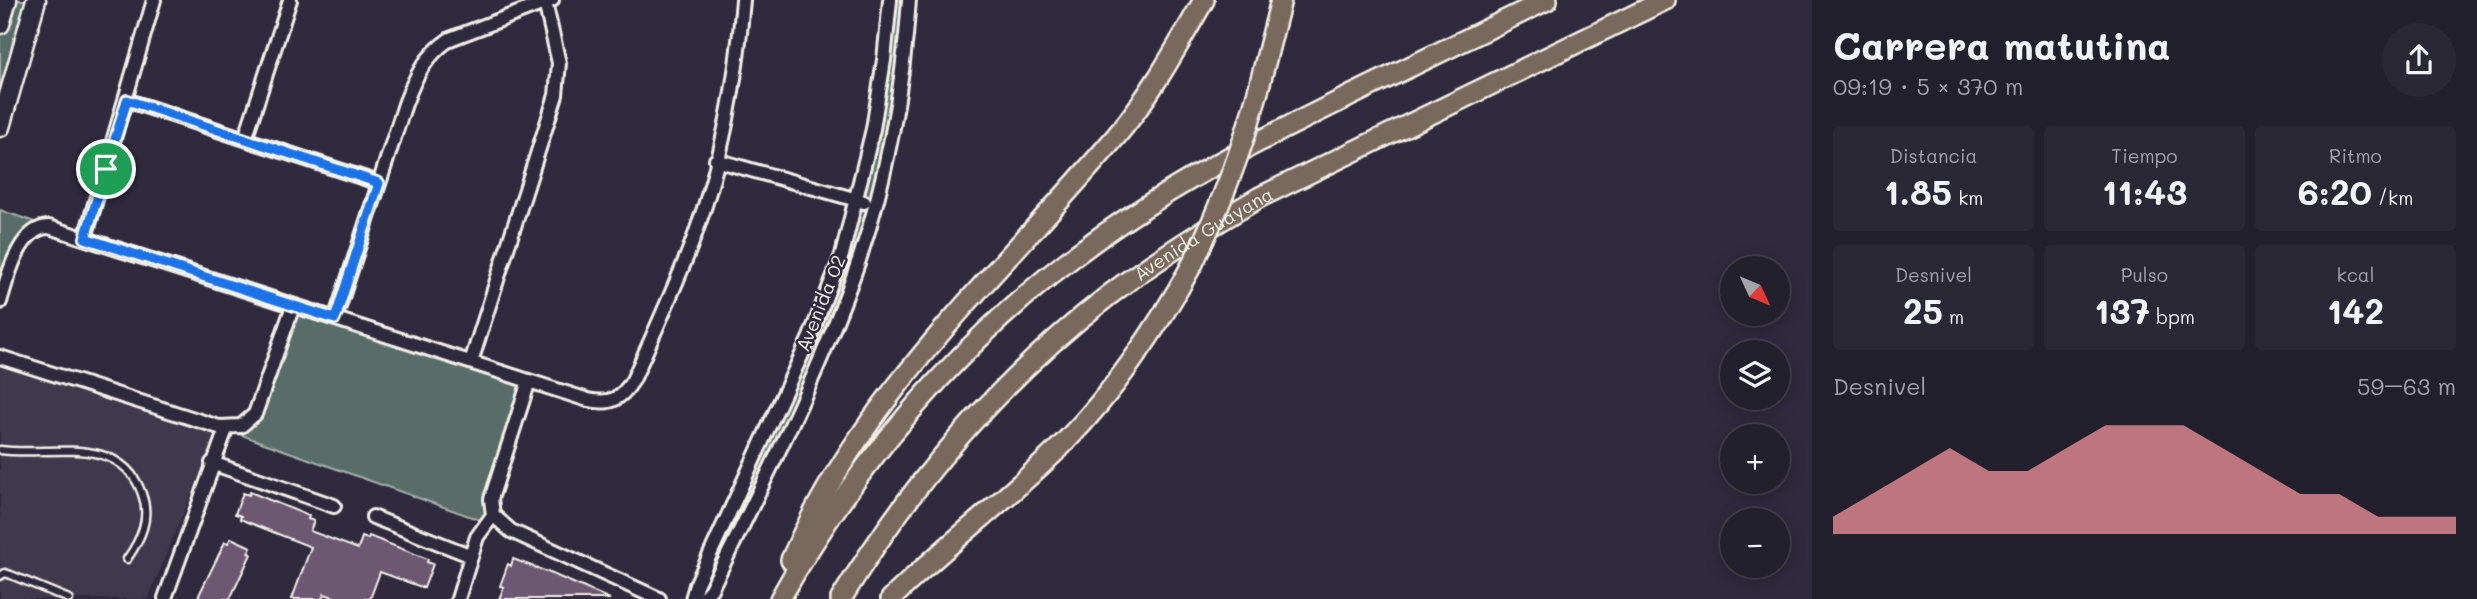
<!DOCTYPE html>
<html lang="es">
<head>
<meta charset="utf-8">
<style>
  body { margin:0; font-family:Mali,sans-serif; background:#2b2836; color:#f1f3f6; height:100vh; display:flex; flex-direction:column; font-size:26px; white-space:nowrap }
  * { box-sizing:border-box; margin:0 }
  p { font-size:23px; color:#a3a3aa }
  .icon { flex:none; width:38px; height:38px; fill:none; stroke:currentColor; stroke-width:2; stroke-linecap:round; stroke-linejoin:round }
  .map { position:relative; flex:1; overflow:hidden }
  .side { display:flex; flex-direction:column; background:#23202e; width:665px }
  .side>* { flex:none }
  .needle { width:46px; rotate:134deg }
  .tools { position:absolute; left:1720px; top:256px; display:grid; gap:14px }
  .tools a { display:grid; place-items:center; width:70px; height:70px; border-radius:50%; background:#23202e; box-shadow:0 4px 18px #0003,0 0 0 2px #403e4a; font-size:35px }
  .pin { position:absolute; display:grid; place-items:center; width:60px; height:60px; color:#fff; margin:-30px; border:4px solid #fff; border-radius:50%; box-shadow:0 2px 7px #0007 }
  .round { display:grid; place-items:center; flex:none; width:74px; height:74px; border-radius:37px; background:#2b2836 }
  .summary { display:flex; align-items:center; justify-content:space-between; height:119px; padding:0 21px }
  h1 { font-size:38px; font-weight:800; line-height:52px }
  .figures { display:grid; grid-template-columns:repeat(3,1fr); gap:10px; height:119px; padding:7px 21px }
  .figures div { display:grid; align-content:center; border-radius:7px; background:#2b2836; text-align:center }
  .figures b { font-size:35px; font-weight:800 }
  .figures small { font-size:19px; font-weight:400 }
  .figures p { font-size:19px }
  .chart { height:196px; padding:14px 21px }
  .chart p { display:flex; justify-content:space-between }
  .chart svg { width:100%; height:126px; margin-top:7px; fill:#ff9aa2; opacity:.7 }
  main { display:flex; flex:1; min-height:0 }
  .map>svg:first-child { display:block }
</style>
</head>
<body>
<main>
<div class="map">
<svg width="1812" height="599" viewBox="0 0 1812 599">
  <rect width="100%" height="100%" fill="#2f2a3d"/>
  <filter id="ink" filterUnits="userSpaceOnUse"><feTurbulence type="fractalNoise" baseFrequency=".0143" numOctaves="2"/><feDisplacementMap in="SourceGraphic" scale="14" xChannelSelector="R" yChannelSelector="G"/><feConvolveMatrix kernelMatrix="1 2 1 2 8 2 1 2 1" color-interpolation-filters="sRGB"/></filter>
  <g filter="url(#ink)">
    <path fill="#41384d" d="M 0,357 L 219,427 L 148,599 L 0,599 Z"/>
    <path fill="#596d67" stroke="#a6afa8" stroke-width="2" d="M 0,0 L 36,0 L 0,127 Z
      M 890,0 L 909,0 L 891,134 L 845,299 L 702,599 L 696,584 L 810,337 L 851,225 Z
      M 0,210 L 49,227 L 35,230 L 0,302 Z
      M 293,306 L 529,381 L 491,508 L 511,531 L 219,427 L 246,423 Z"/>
    <path fill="#6c5972" stroke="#f4f1e8" stroke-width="2" d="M 250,492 L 309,516 L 308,519 L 314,521 L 310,531 L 358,549 L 362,537 L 368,539 L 369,536 L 428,559 L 427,562 L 433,564 L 424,588 L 380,572 L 370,599 L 341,599 L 324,594 L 322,599 L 292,599 L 311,547 L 240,519 L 241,516 L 235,514 L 243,493 L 249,495 Z
      M 231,538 L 251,547 L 248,553 L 251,554 L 230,599 L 197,599 L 225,542 L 228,543 Z
      M 513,559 L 550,573 L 610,599 L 499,599 L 504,587 L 500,586 L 508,564 L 511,566 Z"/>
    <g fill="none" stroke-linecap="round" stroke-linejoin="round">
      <g stroke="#f4f1e8" stroke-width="11">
        <path id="lane" d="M 0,450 C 49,457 121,432 142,494 C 151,518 141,539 127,559
          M 0,576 L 5,573 L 11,575 L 69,599"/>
      </g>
      <g stroke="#f4f1e8" stroke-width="18">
        <path id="street" d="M 126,100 L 379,183
          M 245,139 L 290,0
          M 716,160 L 864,202
          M 85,238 L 154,0
          M 0,302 C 7,279 19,227 49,227 L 588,400 C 611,405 621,399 633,380 C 655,331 678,282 696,232 C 723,158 737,77 743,0
          M 335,319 L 405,104 C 415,77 425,56 450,39 L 552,0
          M 0,357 L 219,427 L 241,426 L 255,414 L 293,306
          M 471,362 L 556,95 L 559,63 L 545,2
          M 529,381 L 491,499 L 493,515 L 511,531 L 659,599
          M 212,463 L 334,506
          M 373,517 L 469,555
          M 165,598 L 226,429
          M 458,599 L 477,537 L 493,515
          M 692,599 L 696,585 L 810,337 L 842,255 L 873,129 L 884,60 L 890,0
          M 702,599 L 711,589 C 764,482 820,373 859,260 C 887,177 903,87 909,0"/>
      </g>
      <g stroke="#f4f1e8" stroke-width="23">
        <path id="secondary" d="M 0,24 L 7,0
          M 0,127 L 36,0"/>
      </g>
      <g stroke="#f4f1e8" stroke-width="24">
        <g id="primary">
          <path d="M 1258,91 L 1281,0"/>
          <path d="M 791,560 C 863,392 1003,271 1118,134 C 1152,93 1178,45 1204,0"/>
          <path d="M 780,599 C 867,442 995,301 1148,205 C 1213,163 1283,129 1352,95 C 1417,64 1482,32 1547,0"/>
          <path id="s1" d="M 841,599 C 912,482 1000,380 1108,296 C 1156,259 1208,228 1260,197 L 1665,0"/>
          <path d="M 891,599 C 947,543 1011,497 1066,441 C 1117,388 1158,327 1193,263"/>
        </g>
      </g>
      <use href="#lane" stroke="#2f2a3d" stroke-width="6"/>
      <use href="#street" stroke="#2f2a3d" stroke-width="12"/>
      <use href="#secondary" stroke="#2f2a3d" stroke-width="18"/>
      <use href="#primary" stroke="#78695c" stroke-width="19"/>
      <g stroke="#f4f1e8" stroke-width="24" stroke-linecap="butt">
        <path id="primary-bridge" d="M 1193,263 C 1220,207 1242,151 1258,91"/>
      </g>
      <use href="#primary-bridge" stroke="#78695c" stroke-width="19"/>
    </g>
  </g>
  <g fill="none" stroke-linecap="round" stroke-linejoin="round" filter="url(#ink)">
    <g stroke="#fff" stroke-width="14">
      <path id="route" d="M 127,100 L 379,183 L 335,319 L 85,238 Z"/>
    </g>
    <use href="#route" stroke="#1a73e8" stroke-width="9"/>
  </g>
  <g text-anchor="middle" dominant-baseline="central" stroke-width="5" stroke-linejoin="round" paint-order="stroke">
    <g font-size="19" fill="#f4f1e8" stroke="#2f2a3d">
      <text stroke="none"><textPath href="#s1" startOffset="520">Avenida Guayana</textPath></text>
      <text transform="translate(820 303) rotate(-68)">Avenida 02</text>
    </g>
  </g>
</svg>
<div class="tools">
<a><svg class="needle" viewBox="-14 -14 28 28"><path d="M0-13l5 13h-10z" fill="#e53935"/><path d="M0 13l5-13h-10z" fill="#a3a3aa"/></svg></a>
<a><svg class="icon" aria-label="layers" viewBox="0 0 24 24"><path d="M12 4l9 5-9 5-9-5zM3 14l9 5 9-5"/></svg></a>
<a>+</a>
<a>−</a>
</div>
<div class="pin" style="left:106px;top:169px;background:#1e9e55"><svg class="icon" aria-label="arrive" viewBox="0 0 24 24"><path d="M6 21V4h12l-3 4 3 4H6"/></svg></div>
</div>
<section class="side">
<div class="summary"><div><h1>Carrera matutina</h1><p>09:19 · 5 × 370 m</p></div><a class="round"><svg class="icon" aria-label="share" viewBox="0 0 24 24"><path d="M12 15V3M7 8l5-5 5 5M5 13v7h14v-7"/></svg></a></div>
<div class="figures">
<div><p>Distancia</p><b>1.85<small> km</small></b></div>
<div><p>Tiempo</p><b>11:43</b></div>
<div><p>Ritmo</p><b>6:20<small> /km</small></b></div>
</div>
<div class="figures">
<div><p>Desnivel</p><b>25<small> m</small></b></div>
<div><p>Pulso</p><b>137<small> bpm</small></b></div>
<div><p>kcal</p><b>142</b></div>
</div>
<div class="chart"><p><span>Desnivel</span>59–63 m</p>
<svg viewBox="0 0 160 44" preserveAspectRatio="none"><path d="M0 44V38L10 30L20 22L30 14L40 22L50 22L60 14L70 6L80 6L90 6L100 14L110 22L120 30L130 30L140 38L150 38L160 38V44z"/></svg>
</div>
</section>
</main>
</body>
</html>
